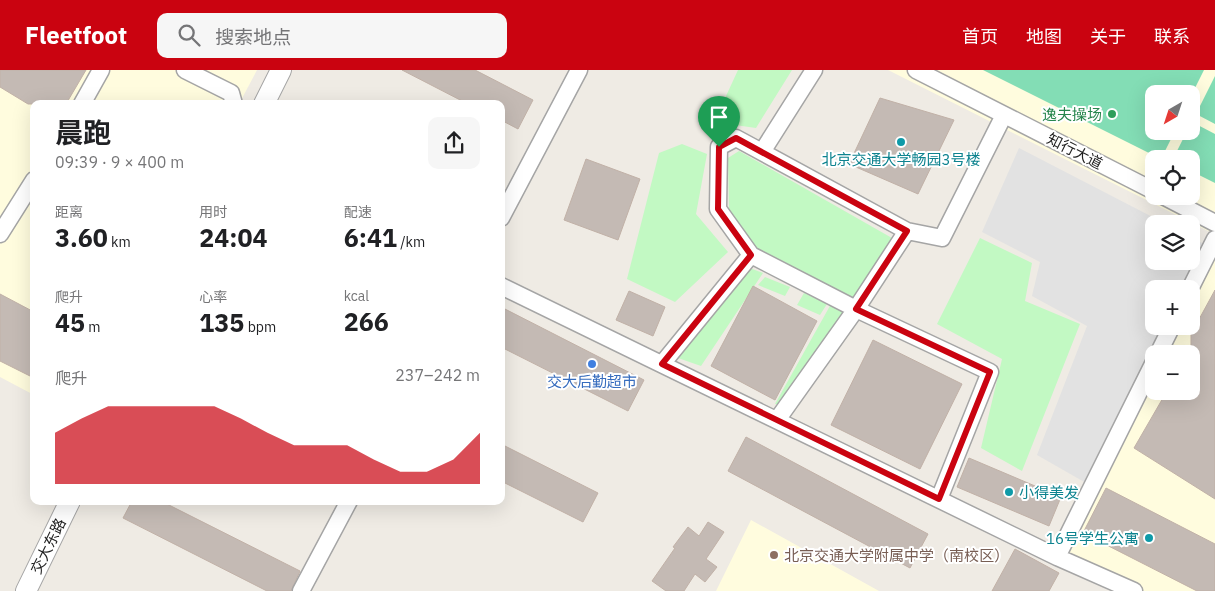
<!DOCTYPE html>
<html lang="zh">
<head>
<meta charset="utf-8">
<style>
  body { margin:0; font-family:"IBM Plex Sans","Noto Sans SC",sans-serif; background:#f6f6f6; color:#202124; height:100vh; display:flex; flex-direction:column; font-size:19px; white-space:nowrap }
  * { box-sizing:border-box; margin:0 }
  p { font-size:16px; color:#757577 }
  .icon { flex:none; width:28px; height:28px; fill:none; stroke:currentColor; stroke-width:2; stroke-linecap:round; stroke-linejoin:round }
  .map { position:relative; flex:1; overflow:hidden }
  .details { position:absolute; left:30px; top:30px; width:475px; height:405px; display:flex; flex-direction:column; background:#fff; border-radius:10px; box-shadow:0 5px 20px #0002 }
  .details>* { flex:none }
  .needle { width:32px; rotate:219deg }
  .controls { position:absolute; left:1145px; top:15px; display:grid; gap:10px }
  .controls a { display:grid; place-items:center; width:55px; height:55px; border-radius:10px; background:#fff; box-shadow:0 5px 20px #0002; font-size:25px }
  .pin { position:absolute; display:grid; place-items:center; width:42px; height:42px; color:#fff; margin:-51px -21px; border-radius:50% 50% 50% 0; rotate:-45deg; box-shadow:0 0 5px #0007 }
  .pin .icon { rotate:45deg }
  .round { display:grid; place-items:center; flex:none; width:52px; height:52px; border-radius:10px; background:#f6f6f6 }
  .headline { display:flex; align-items:center; justify-content:space-between; height:85px; padding:0 25px }
  h1 { font-size:28px; font-weight:700; line-height:38px }
  .figures { display:grid; grid-template-columns:repeat(3,1fr); gap:8px; height:85px; padding:5px 25px }
  .figures div { display:grid; align-content:center }
  .figures b { font-size:25px; font-weight:700 }
  .figures small { font-size:14px; font-weight:400 }
  .figures p { font-size:14px }
  .chart { height:140px; padding:10px 25px }
  .chart p { display:flex; justify-content:space-between }
  .chart svg { width:100%; height:90px; margin-top:5px; fill:#ca0310; opacity:.7 }
  header { display:flex; align-items:center; gap:30px; box-sizing:border-box; height:70px; padding:0 25px; background:#ca0310; color:#fff }
  header strong { font-size:24px }
  nav { display:flex; gap:28px; margin-inline-start:auto; font-size:18px }
  .search { width:350px; height:45px; background:#f6f6f6; display:flex; align-items:center; gap:12px; box-sizing:border-box; padding:0 18px; border-radius:10px; color:#757577; font-size:19px }
  .map>svg:first-child { display:block }
</style>
</head>
<body>
<header>
<strong>Fleetfoot</strong>
<div class="search"><svg class="icon" aria-label="search" viewBox="0 0 24 24"><circle cx="10" cy="10" r="6"/><path d="M15 15l6 6"/></svg>搜索地点</div>
<nav><a>首页</a><a>地图</a><a>关于</a><a>联系</a></nav>
</header>
<div class="map">
<svg width="1215" height="521" viewBox="0 0 1215 521">
  <rect width="100%" height="100%" fill="#efebe4"/>
  <path fill="#fffcde" fill-rule="evenodd" d="M 0,0 L 257,0 L 239,34 L 34,34 L 34,325 L 0,307 Z
    M 888,0 L 1215,0 L 1215,521 L 1128,521 L 1057,487 L 1166,256 L 1191,256 L 1191,219 L 1184,219 L 1210,162 ZM 1154,24 L 1191,24 L 1191,61 L 1154,61 ZM 1154,89 L 1191,89 L 1191,126 L 1154,126 ZM 1154,284 L 1191,284 L 1191,321 L 1154,321 Z
    M 751,450 L 879,521 L 716,521 Z"/>
  <path fill="#c2f9c3" d="M 738,0 L 792,0 L 756,58 L 714,52 Z
    M 682,74 L 707,84 L 696,144 L 728,182 L 675,232 L 627,209 L 659,83 Z
    M 739,81 L 892,168 L 854,229 L 758,180 L 729,141 L 728,88 Z
    M 980,168 L 1032,193 L 1025,231 L 1080,254 L 1022,401 L 981,378 L 1002,289 L 937,254 Z
    M 747,197 L 763,203 L 701,296 L 678,288 Z
    M 765,207 L 790,217 L 785,226 L 758,215 Z
    M 804,223 L 827,234 L 820,245 L 797,235 Z
    M 831,234 L 844,242 L 782,335 L 775,334 Z"/>
  <path fill="#83ddb5" d="M 983,0 L 1204,0 L 1191,26 L 1191,24 L 1154,24 L 1154,61 L 1175,61 L 1161,89 Z
    M 1215,6 L 1215,54 L 1196,44 Z
    M 1192,52 L 1215,64 L 1215,113 L 1191,101 L 1191,89 L 1173,89 L 1187,61 L 1191,61 Z"/>
  <path fill="#e2e2e2" d="M 1019,78 L 1166,154 L 1154,154 L 1154,191 L 1191,191 L 1191,167 L 1204,174 L 1182,219 L 1154,219 L 1154,256 L 1164,256 L 1086,413 L 1037,385 L 1087,256 L 1032,226 L 1040,192 L 982,162 Z"/>
  <path fill="#c4bab4" stroke="#c1b1a7" d="M 0,0 L 86,0 L 66,34 L 28,34 L 0,17 Z
    M 402,0 L 475,0 L 533,30 L 518,59 L 501,50 L 501,34 L 468,34 Z
    M 880,28 L 954,50 L 918,124 L 849,94 Z
    M 586,89 L 640,109 L 618,170 L 564,150 Z
    M 753,216 L 817,251 L 775,330 L 711,296 Z
    M 1215,220 L 1215,429 L 1134,378 L 1167,321 L 1191,321 L 1191,264 Z
    M 629,221 L 665,237 L 653,266 L 616,250 Z
    M 0,224 L 34,242 L 34,308 L 0,291 Z
    M 501,237 L 644,310 L 628,341 L 501,277 Z
    M 873,270 L 962,314 L 920,399 L 831,355 Z
    M 746,367 L 928,464 L 910,498 L 728,401 Z
    M 501,374 L 598,423 L 583,452 L 501,411 Z
    M 969,388 L 1061,427 L 1049,456 L 957,417 Z
    M 1106,418 L 1215,474 L 1215,521 L 1197,521 L 1083,463 Z
    M 132,431 L 161,431 L 300,501 L 291,521 L 267,521 L 123,448 Z
    M 708,452 L 724,462 L 706,489 L 717,497 L 705,512 L 695,504 L 684,521 L 666,521 L 652,511 L 675,478 L 673,477 L 688,457 L 699,466 Z
    M 1015,479 L 1059,503 L 1049,521 L 992,521 Z"/>
  <g fill="none" stroke-linecap="round" stroke-linejoin="round">
    <g stroke="#a5a5a5" stroke-width="19">
      <path id="minor" d="M 185,0 L 231,23 L 234,34
        M 916,0 L 1154,121
        M 82,34 L 101,0
        M 762,82 L 814,0
        M 1163,126 L 1215,153
        M 501,148 L 579,0
        M 0,164 L 34,110
        M 751,185 L 718,139 L 719,77 L 736,68 L 907,161
        M 501,216 L 1057,487 L 1134,521
        M 1190,219 L 1215,169
        M 1158,284 L 1172,256
        M 662,294 L 751,185 L 856,239 L 907,161 L 942,168 L 1004,45
        M 777,350 L 856,239 L 990,302 L 939,429
        M 1057,487 L 1154,292
        M 301,521 L 349,431"/>
    </g>
    <g stroke="#a5a5a5" stroke-width="22">
      <path id="tertiary" d="M 264,34 L 281,0
        M 26,521 L 70,431"/>
    </g>
    <use href="#minor" stroke="#fff" stroke-width="16"/>
    <use href="#tertiary" stroke="#fff" stroke-width="20"/>
  </g>
  <g fill="none" stroke-linecap="round" stroke-linejoin="round">
    <g stroke="#fff" stroke-width="10">
      <path id="route" d="M 736,68 L 907,161 L 856,239 L 990,302 L 939,429 L 662,294 L 751,185 L 718,139 L 719,77 Z"/>
    </g>
    <use href="#route" stroke="#ca0310" stroke-width="6"/>
  </g>
  <circle fill="#2e9e5b" stroke="#fff" stroke-width="2" cx="1112" cy="44" r="5"/>
  <g fill="#0f9aa8" stroke="#fff" stroke-width="2">
    <circle cx="901" cy="72" r="5"/>
    <circle cx="1009" cy="422" r="5"/>
    <circle cx="1149" cy="468" r="5"/>
  </g>
  <circle fill="#3f7fe0" stroke="#fff" stroke-width="2" cx="592" cy="294" r="5"/>
  <circle fill="#8d6e63" stroke="#fff" stroke-width="2" cx="774" cy="485" r="5"/>
  <g text-anchor="middle" dominant-baseline="central" stroke-width="4" stroke-linejoin="round" paint-order="stroke">
    <g font-size="15" fill="#27864d" stroke="#fff" text-anchor="end">
      <text x="1102" y="44">逸夫操场</text>
    </g>
    <g font-size="15" fill="#1e1e1e" stroke="#fff">
      <text transform="translate(1075 81) rotate(27)">知行大道</text>
      <text transform="translate(48 476) rotate(-64)">交大东路</text>
    </g>
    <g font-size="15" fill="#0d838f" stroke="#fff">
      <text x="901" y="89">北京交通大学畅园3号楼</text>
      <text x="1019" y="422" text-anchor="start">小得美发</text>
      <text x="1139" y="468" text-anchor="end">16号学生公寓</text>
    </g>
    <g font-size="15" fill="#366cbe" stroke="#fff">
      <text x="592" y="311">交大后勤超市</text>
    </g>
    <g font-size="15" fill="#785e54" stroke="#fff" text-anchor="start">
      <text x="784" y="485">北京交通大学附属中学（南校区）</text>
    </g>
  </g>
</svg>
<div class="controls">
<a><svg class="needle" viewBox="-14 -14 28 28"><path d="M0-13l5 13h-10z" fill="#e53935"/><path d="M0 13l5-13h-10z" fill="#757577"/></svg></a>
<a><svg class="icon" aria-label="locate" viewBox="0 0 24 24"><circle cx="12" cy="12" r="6"/><path d="M12 2v4M12 18v4M2 12h4M18 12h4"/></svg></a>
<a><svg class="icon" aria-label="layers" viewBox="0 0 24 24"><path d="M12 4l9 5-9 5-9-5zM3 14l9 5 9-5"/></svg></a>
<a>+</a>
<a>−</a>
</div>
<div class="pin" style="left:719px;top:77px;background:#1e9e55"><svg class="icon" aria-label="arrive" viewBox="0 0 24 24"><path d="M6 21V4h12l-3 4 3 4H6"/></svg></div>
<section class="details">
<div class="headline"><div><h1>晨跑</h1><p>09:39 · 9 × 400 m</p></div><a class="round"><svg class="icon" aria-label="share" viewBox="0 0 24 24"><path d="M12 15V3M7 8l5-5 5 5M5 13v7h14v-7"/></svg></a></div>
<div class="figures">
<div><p>距离</p><b>3.60<small> km</small></b></div>
<div><p>用时</p><b>24:04</b></div>
<div><p>配速</p><b>6:41<small> /km</small></b></div>
</div>
<div class="figures">
<div><p>爬升</p><b>45<small> m</small></b></div>
<div><p>心率</p><b>135<small> bpm</small></b></div>
<div><p>kcal</p><b>266</b></div>
</div>
<div class="chart"><p><span>爬升</span>237–242 m</p>
<svg viewBox="0 0 160 44" preserveAspectRatio="none"><path d="M0 44V19L10 12L20 6L30 6L40 6L50 6L60 6L70 12L80 19L90 25L100 25L110 25L120 32L130 38L140 38L150 32L160 19V44z"/></svg>
</div>
</section>
</div>
</body>
</html>
